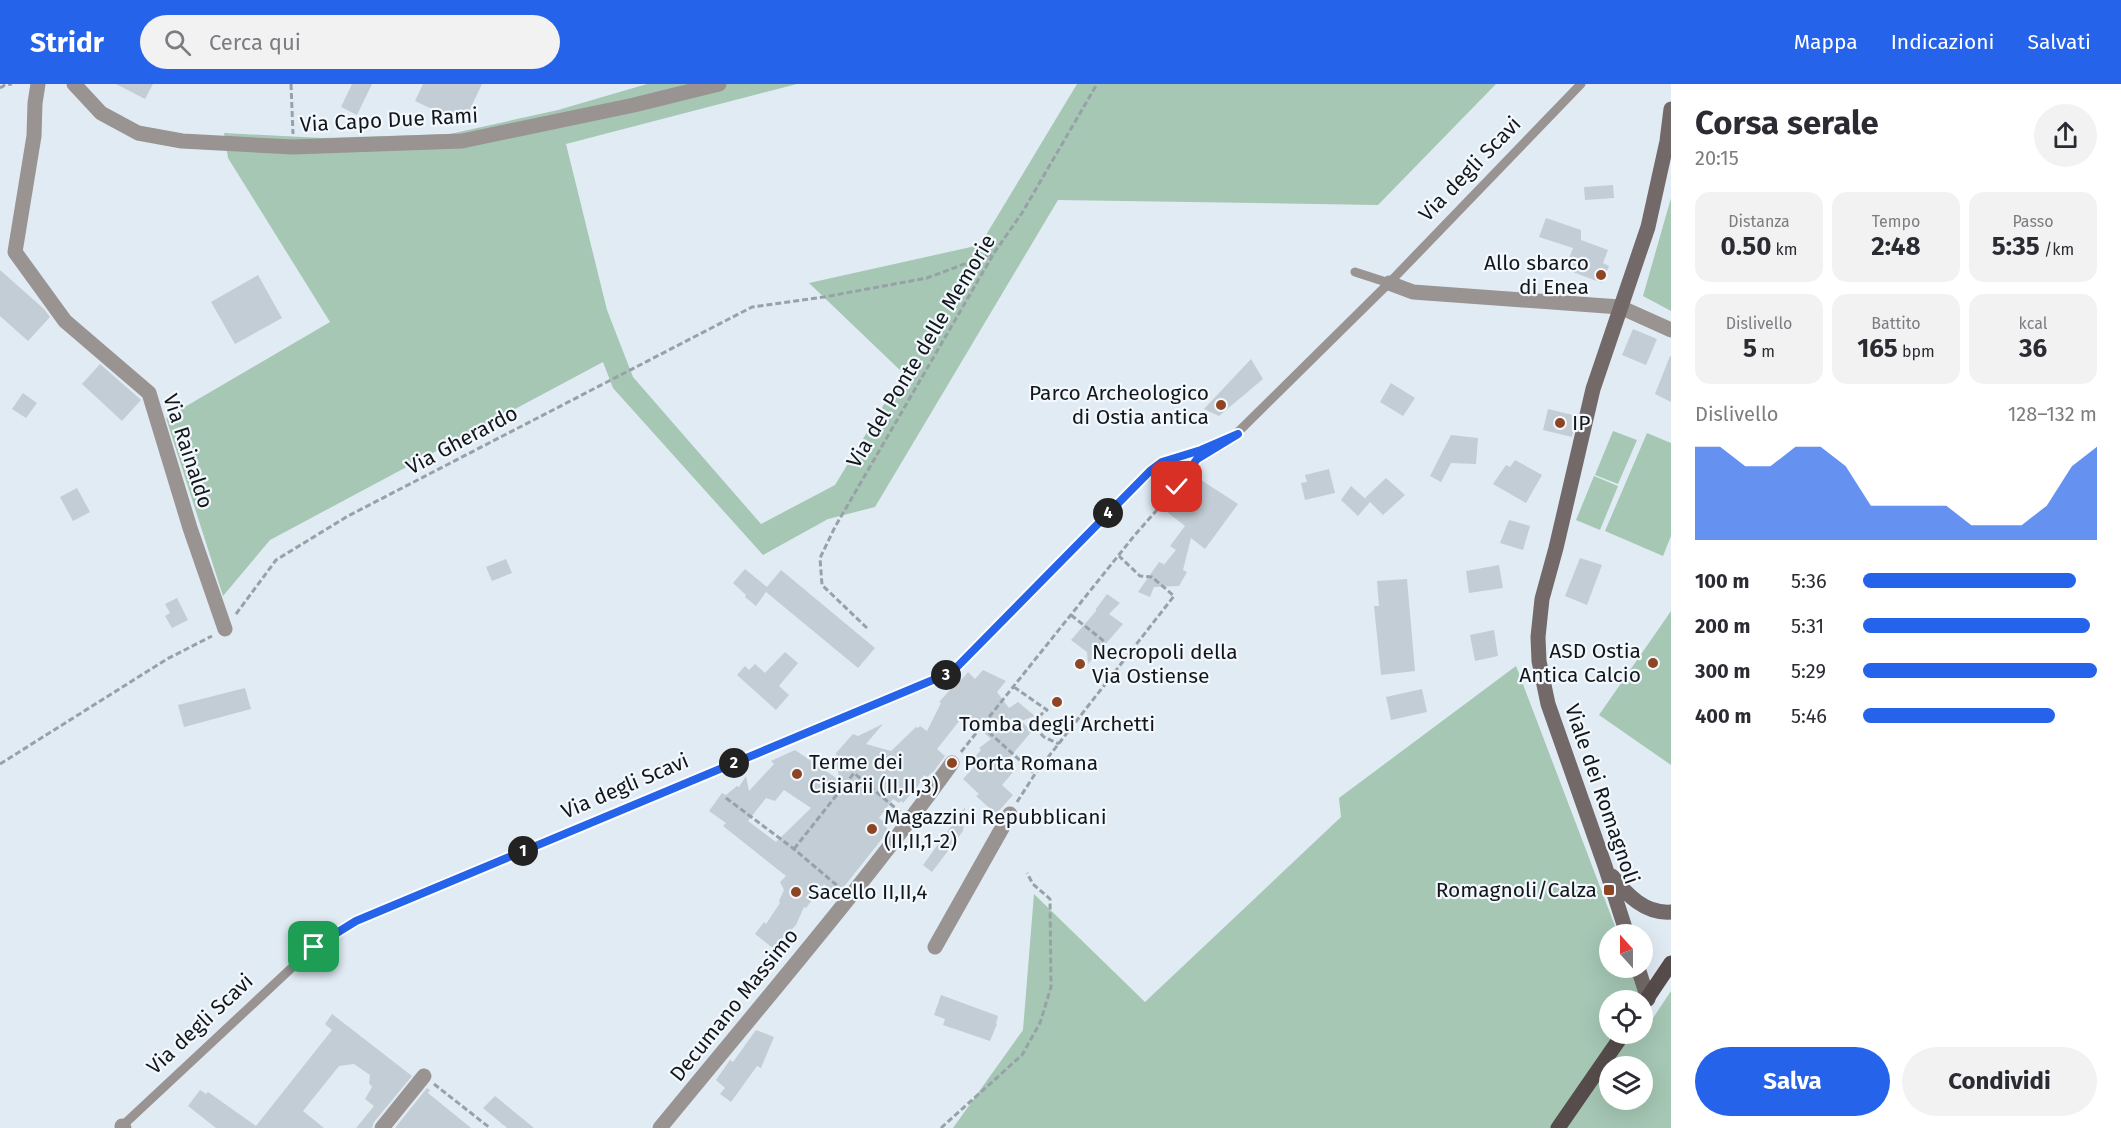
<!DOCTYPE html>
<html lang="it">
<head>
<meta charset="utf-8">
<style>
  body { margin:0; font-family:"Fira Sans",sans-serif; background:#f2f2f3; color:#2b2b33; height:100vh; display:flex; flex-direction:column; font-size:22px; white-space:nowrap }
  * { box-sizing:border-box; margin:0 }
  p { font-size:20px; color:#7c7c81 }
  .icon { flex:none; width:33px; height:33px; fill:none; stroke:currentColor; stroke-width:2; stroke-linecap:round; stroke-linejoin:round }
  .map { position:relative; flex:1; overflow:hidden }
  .side { display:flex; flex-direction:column; background:#fff; width:450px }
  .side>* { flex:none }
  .needle { width:39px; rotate:339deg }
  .tools { position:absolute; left:1599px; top:840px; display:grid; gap:12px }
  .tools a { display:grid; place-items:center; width:54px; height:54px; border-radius:50%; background:#fff; box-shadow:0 6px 24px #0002; font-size:30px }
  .pin { position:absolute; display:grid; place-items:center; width:51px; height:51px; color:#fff; margin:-26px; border-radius:12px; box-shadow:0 3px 9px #0006 }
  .km { position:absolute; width:30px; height:30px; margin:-15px; border-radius:50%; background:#222; color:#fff; font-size:16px; line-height:30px; text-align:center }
  .round { display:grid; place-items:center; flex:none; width:63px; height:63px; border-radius:32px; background:#f2f2f3 }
  .head { display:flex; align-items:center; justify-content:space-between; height:102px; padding:0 24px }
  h1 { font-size:33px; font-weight:700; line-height:45px }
  .stats { display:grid; grid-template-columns:repeat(3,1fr); gap:9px; height:102px; padding:6px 24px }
  .stats div { display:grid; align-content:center; border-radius:15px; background:#f2f2f3; text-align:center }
  .stats b { font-size:26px; font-weight:700 }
  .stats small { font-size:16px; font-weight:400 }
  .stats p { font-size:16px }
  .chart { height:168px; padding:12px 24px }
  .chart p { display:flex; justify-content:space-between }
  .chart svg { width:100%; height:108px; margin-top:6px; fill:#2563eb; opacity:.7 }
  .primary-button { display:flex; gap:12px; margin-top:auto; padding:12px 24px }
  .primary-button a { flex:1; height:69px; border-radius:36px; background:#2563eb; color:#fff; font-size:24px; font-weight:700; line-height:69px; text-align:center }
  .primary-button a+a { background:#f2f2f3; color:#2b2b33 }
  ul { padding:0 24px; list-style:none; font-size:20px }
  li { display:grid; grid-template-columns:96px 72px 1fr; align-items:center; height:45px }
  li i { height:15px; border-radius:8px; background:#2563eb }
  header { display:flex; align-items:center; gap:36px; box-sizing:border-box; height:84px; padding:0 30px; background:#2563eb; color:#fff }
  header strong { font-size:28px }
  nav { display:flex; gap:33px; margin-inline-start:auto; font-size:21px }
  .search { width:420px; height:54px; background:#f2f2f3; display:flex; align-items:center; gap:15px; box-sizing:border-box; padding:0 21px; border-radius:33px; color:#7c7c81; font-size:22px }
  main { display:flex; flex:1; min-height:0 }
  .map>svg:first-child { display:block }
</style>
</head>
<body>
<header>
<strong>Stridr</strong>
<div class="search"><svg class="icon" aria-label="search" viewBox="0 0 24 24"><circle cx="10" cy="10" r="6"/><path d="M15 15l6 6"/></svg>Cerca qui</div>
<nav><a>Mappa</a><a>Indicazioni</a><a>Salvati</a></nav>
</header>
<main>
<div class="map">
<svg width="1671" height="1044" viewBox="0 0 1671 1044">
  <rect width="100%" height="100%" fill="#e1ebf4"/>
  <path fill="#a5c7b4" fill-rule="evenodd" d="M 647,0 L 797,0 L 566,60 L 607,226 L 633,293 L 761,440 L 835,401 L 903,289 L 809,199 L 980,161 L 1077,0 L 1496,0 L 1378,121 L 1058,116 L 875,423 L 828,435 L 763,471 L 613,304 L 603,278 L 270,456 L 223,512 L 166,334 L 330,238 L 228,74 L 224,49 L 322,54 L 450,50 L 558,26 Z
    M 1671,114 L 1671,227 L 1643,212 Z
    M 1613,347 L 1637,356 L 1618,400 L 1595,391 Z
    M 1647,349 L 1671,359 L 1671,452 L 1663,472 L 1605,447 Z
    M 1594,392 L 1618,402 L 1600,446 L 1576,436 Z
    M 1671,527 L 1671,681 L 1599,631 Z
    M 1516,582 L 1618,850 L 1610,850 L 1610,884 L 1630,884 L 1651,937 L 1671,907 L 1671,1044 L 953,1044 L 1023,946 L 1034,810 L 1145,918 L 1341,733 L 1339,714 ZM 1610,916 L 1642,916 L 1642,950 L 1610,950 ZM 1610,982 L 1642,982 L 1642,1016 L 1610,1016 Z"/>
  <path fill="#c3cdd5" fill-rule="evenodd" d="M 116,0 L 153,0 L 145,15 Z
    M 352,0 L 372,0 L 357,31 L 341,23 Z
    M 423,0 L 482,0 L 463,40 L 415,17 Z
    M 1613,101 L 1614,114 L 1585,116 L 1584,103 Z
    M 1546,134 L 1581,146 L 1581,156 L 1608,166 L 1603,179 L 1609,182 L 1602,199 L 1565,185 L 1573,164 L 1539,153 Z
    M 0,186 L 44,225 L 50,233 L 28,257 L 0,232 Z
    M 258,191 L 282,234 L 235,260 L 211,218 Z
    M 1633,245 L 1657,255 L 1646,281 L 1622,271 Z
    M 1670,272 L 1671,272 L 1671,318 L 1655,310 Z
    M 1251,275 L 1263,295 L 1219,332 L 1204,325 Z
    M 100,280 L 140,315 L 141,316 L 122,337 L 82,300 Z
    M 1391,299 L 1415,314 L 1403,332 L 1380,318 Z
    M 23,309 L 37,319 L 26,334 L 12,325 Z
    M 1548,325 L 1577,332 L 1572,353 L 1543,346 Z
    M 1451,351 L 1478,354 L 1476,380 L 1451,379 L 1441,398 L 1430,392 Z
    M 1515,376 L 1542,391 L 1526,419 L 1493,400 L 1506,381 L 1510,383 Z
    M 1329,385 L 1335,409 L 1305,416 L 1301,399 L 1307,398 L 1305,391 Z
    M 1386,394 L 1405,411 L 1383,431 L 1370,418 L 1358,432 L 1341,416 L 1351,402 L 1369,418 L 1365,414 Z
    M 1201,396 L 1238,420 L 1205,465 L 1191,454 L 1183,486 L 1187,488 L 1179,502 L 1154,503 L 1150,513 L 1138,508 L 1159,478 L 1164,480 L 1163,482 L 1176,466 L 1170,462 L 1185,442 L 1167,428 L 1176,417 L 1182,422 Z
    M 77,404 L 90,428 L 73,437 L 60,413 Z
    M 1509,436 L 1530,442 L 1523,466 L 1500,459 Z
    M 1580,474 L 1602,481 L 1587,521 L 1565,512 Z
    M 506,475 L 512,489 L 492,497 L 486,483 Z
    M 1499,481 L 1503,504 L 1469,509 L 1466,487 Z
    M 745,485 L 767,503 L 781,486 L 875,564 L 858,584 L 766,508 L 756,522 L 745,513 L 746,511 L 733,499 Z
    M 1407,495 L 1415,587 L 1381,591 L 1374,522 L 1379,522 L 1377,497 Z
    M 1107,510 L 1120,519 L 1109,530 L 1123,540 L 1088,580 L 1087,568 L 1071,556 L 1096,527 L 1096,525 Z
    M 177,514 L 188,536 L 172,544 L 165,532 L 170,529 L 165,520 Z
    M 1494,546 L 1498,572 L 1475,577 L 1470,551 Z
    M 785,568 L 798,579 L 779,602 L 789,611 L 776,626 L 737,591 L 745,582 L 749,586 L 755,580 L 765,589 Z
    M 983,586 L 1006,597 L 997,608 L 1009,624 L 1018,618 L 1035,632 L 1021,637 L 1032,647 L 1005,679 L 1014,687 L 1002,701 L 1013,711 L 996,730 L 976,712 L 979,710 L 963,695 L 974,683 L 967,682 L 981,666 L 979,664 L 991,655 L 964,631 L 937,665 L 945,672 L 934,687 L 927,693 L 924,691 L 918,702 L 903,719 L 901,717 L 899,719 L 893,715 L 879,734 L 886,740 L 886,743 L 889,746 L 839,809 L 836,806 L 833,809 L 824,800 L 806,824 L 804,823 L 796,841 L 790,847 L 789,846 L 774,865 L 755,850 L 764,838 L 766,840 L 780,819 L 779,817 L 784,806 L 780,798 L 786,792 L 723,742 L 726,739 L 709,727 L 722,709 L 726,711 L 737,702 L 739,703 L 746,692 L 749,707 L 774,680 L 771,677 L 795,666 L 839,696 L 836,669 L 853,650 L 858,652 L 883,640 L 866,660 L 891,667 L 916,643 L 918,644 L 920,642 L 927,647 L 941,619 L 939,618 L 960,595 L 961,596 L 968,588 L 975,595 ZM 784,706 L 811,724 L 776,758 L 748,737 L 766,714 L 775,717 Z
    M 245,604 L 251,625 L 184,643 L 178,621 Z
    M 1422,605 L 1427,628 L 1391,636 L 1386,613 Z
    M 965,723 L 963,747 L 932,788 L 923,781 Z
    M 941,911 L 998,932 L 996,940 L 997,940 L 990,957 L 943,941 L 945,935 L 934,931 Z
    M 332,930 L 412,992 L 374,1038 L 372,1044 L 356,1044 L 374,1022 L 365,1015 L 372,1003 L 369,999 L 370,991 L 354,980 L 339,982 L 303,1027 L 324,1044 L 216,1044 L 188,1022 L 200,1006 L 206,1010 L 208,1008 L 256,1042 L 332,946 L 325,940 Z
    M 756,946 L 774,953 L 761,984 L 757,982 L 731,1018 L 720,1010 L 725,1004 L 716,996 L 730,976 L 733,978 Z
    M 427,1004 L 430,1006 L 428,1009 L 471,1044 L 395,1044 Z
    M 495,1012 L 534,1044 L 507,1044 L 483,1024 Z"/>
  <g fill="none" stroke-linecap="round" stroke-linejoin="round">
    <path stroke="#99a1a8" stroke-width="3" stroke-dasharray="6 3" stroke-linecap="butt" d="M 291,0 L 293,50
      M 0,4 L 5,1 L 12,0
      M 236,530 L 276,476 L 348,432 L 752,223 L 824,213 L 927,194 L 994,169
      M 1071,531 L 1105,558
      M 867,544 L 822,501 L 820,474 L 835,443 L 994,169 L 1022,129 L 1097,0
      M 1014,603 L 1047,626 L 1035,635 L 1036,645 L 1044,653 L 1059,660
      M 982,642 L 1035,690
      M 961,668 L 1134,452 L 1171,410
      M 0,680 L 167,575 L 212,552
      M 726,714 L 794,765 L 840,804
      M 1017,718 L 1035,690 L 1174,512 L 1152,493 L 1140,492 L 1119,472
      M 794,765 L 854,689 L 900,728
      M 434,1000 L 490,1044
      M 941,1044 L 1022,971 L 1040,939 L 1051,903 L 1050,815 L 1033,800 L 1027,789"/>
    <path stroke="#999392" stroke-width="9" d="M 1355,188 L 1389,199
      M 1233,353 L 1389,199 L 1581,0
      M 1177,403 L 1197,375 L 1211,367
      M 120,1044 L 314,863 L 356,837 L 952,588 L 1150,387 L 1162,378 L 1201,366 L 1238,350"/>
    <path stroke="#999392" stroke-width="15" d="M 38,0 L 35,19 L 34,52 L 15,168 L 65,237 L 149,309 L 190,444 L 225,545
      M 74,0 L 101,29 L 138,49 L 182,57 L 293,63 L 462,57 L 634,21 L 719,0
      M 1389,199 L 1413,208 L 1620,223 L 1671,246
      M 935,863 L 1010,730
      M 122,1042 L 124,1044
      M 382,1044 L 424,992
      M 660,1044 C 759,923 861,805 952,679"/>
    <path stroke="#726968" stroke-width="15" d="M 1612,792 C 1627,811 1645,830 1671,828
      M 1627,850 L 1605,782 L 1548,620 L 1539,577 L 1538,553 L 1542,515 L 1556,464 L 1593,305 L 1648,143 L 1667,57 L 1671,25
      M 1638,884 L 1648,915"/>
    <path stroke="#564c4b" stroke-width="15" d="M 1642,922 L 1671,879
      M 1558,1044 L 1623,950"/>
  </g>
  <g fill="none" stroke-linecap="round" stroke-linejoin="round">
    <g stroke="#fff" stroke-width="12">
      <path id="route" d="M 314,863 L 356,837 L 952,588 L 1150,387 L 1162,378 L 1201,366 L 1238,350 L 1197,375 L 1177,403"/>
    </g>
    <use href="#route" stroke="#2563eb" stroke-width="8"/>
  </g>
  <g fill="#8d4524" stroke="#f2f8fd" stroke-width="2">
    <circle cx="1601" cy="191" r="6"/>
    <circle cx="1221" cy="321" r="6"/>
    <circle cx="1560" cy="339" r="6"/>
    <circle cx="1653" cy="579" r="6"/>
    <circle cx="1080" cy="580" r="6"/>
    <circle cx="1057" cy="618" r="6"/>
    <circle cx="952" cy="679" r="6"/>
    <circle cx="797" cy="690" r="6"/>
    <circle cx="872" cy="745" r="6"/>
    <rect x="1603" y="800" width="12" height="12" rx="3"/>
    <circle cx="796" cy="808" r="6"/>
  </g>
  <g text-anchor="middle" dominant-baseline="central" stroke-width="4.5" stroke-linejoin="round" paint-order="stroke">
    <g font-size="21" fill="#13171a" stroke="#f2f8fd">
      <text transform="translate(389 36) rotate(-3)">Via Capo Due Rami</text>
      <text transform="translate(1470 85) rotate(-46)">Via degli Scavi</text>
      <text transform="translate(921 267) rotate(-59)">Via del Ponte delle Memorie</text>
      <text transform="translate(462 356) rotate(-28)">Via Gherardo</text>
      <text transform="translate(188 367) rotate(72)">Via Rainaldo</text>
      <text transform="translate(625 702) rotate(-23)">Via degli Scavi</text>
      <text transform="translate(1602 710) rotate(71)">Viale dei Romagnoli</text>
      <text transform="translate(734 921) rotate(-51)">Decumano Massimo</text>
      <text transform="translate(200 940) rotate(-43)">Via degli Scavi</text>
    </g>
    <g font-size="21" fill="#13171a" stroke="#f2f8fd" text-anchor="start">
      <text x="1589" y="179" text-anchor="end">Allo sbarco<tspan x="1589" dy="24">di Enea</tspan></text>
      <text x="1209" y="309" text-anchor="end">Parco Archeologico<tspan x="1209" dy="24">di Ostia antica</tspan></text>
      <text x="1572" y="339">IP</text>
      <text x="1641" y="567" text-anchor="end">ASD Ostia<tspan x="1641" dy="24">Antica Calcio</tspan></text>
      <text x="1092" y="568">Necropoli della<tspan x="1092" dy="24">Via Ostiense</tspan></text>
      <text x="1057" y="640" text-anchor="middle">Tomba degli Archetti</text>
      <text x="809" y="678">Terme dei<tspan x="809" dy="24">Cisiarii (II,II,3)</tspan></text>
      <text x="964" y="679">Porta Romana</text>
      <text x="884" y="733">Magazzini Repubblicani<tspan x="884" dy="24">(II,II,1-2)</tspan></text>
      <text x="1597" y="806" text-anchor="end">Romagnoli/Calza</text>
      <text x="808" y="808">Sacello II,II,4</text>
    </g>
  </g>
</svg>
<div class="tools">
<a><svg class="needle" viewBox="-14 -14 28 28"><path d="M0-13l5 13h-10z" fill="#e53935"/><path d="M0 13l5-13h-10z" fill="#7c7c81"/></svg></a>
<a><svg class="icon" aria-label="locate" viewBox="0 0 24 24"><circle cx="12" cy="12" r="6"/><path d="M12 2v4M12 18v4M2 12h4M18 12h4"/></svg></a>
<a><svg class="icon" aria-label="layers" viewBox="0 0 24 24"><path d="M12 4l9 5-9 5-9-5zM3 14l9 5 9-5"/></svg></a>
</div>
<div class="pin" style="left:314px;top:863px;background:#1e9e55"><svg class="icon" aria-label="arrive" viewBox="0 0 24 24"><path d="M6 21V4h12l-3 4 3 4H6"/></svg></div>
<div class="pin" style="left:1177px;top:403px;background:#d93025"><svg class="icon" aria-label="check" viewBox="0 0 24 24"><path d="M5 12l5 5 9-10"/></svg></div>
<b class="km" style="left:523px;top:767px">1</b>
<b class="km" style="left:734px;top:679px">2</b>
<b class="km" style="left:946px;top:591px">3</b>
<b class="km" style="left:1108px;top:429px">4</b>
</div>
<section class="side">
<div class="head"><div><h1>Corsa serale</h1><p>20:15</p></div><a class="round"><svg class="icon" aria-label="share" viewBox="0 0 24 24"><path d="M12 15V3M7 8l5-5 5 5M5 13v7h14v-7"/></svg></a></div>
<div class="stats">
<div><p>Distanza</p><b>0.50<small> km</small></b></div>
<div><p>Tempo</p><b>2:48</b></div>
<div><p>Passo</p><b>5:35<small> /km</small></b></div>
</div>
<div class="stats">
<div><p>Dislivello</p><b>5<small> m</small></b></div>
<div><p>Battito</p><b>165<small> bpm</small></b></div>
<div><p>kcal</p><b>36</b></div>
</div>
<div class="chart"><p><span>Dislivello</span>128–132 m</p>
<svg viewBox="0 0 160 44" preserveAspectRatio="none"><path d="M0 44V6L10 6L20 14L30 14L40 6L50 6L60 14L70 30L80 30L90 30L100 30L110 38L120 38L130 38L140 30L150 14L160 6V44z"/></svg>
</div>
<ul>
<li><b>100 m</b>5:36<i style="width:91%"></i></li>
<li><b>200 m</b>5:31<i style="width:97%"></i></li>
<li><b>300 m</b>5:29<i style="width:100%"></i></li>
<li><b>400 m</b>5:46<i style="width:82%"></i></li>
</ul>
<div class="primary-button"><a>Salva</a><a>Condividi</a></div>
</section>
</main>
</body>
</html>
